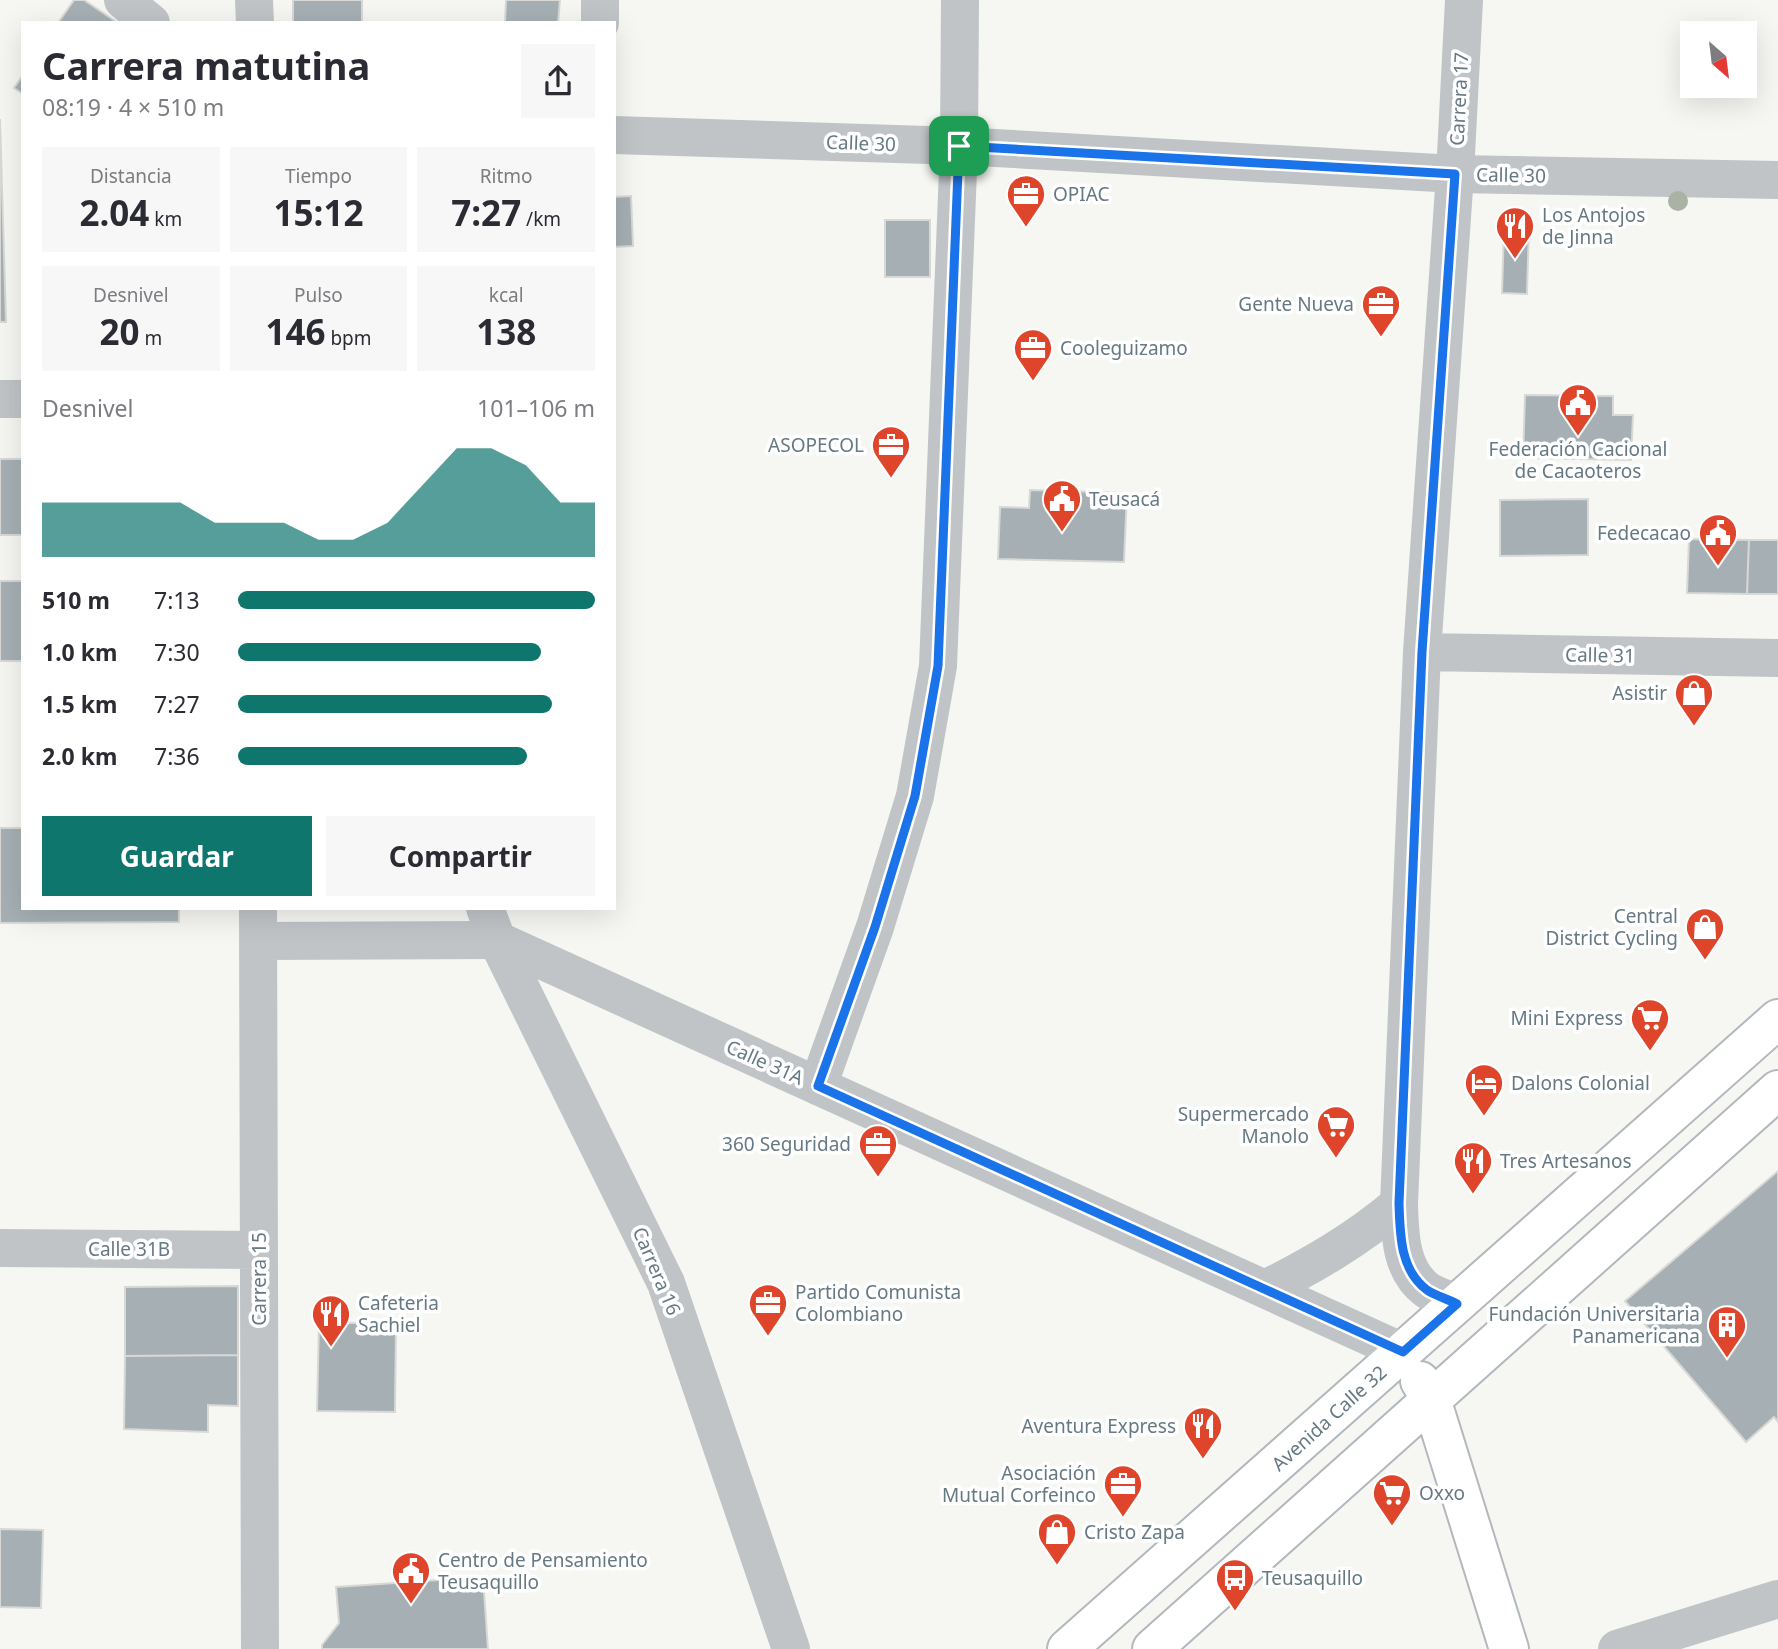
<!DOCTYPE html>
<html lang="es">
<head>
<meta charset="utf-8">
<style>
  body { margin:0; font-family:"Noto Sans",sans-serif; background:#f7f7f7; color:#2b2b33; height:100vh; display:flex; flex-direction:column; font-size:26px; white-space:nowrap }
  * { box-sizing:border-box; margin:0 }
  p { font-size:23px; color:#7c7c81 }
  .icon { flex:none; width:38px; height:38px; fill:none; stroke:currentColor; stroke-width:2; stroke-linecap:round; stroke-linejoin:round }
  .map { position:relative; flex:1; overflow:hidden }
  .details { position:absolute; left:21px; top:21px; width:595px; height:889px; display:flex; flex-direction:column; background:#fff; border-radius:0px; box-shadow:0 7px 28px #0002 }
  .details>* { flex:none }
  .needle { width:46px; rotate:152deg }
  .fabs { position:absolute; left:1680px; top:21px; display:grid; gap:14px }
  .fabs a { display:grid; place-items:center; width:77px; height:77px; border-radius:0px; background:#fff; box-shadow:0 7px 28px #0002; font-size:35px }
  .pin { position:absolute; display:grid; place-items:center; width:60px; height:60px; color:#fff; margin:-30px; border-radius:14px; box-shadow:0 4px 10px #0006 }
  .round { display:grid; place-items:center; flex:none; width:74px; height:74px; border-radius:0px; background:#f7f7f7 }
  .overview { display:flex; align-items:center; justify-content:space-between; height:119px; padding:0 21px }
  h1 { font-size:38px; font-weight:700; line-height:52px }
  .stats { display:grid; grid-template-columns:repeat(3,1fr); gap:10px; height:119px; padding:7px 21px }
  .stats div { display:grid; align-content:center; border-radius:0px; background:#f7f7f7; text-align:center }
  .stats b { font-size:35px; font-weight:700 }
  .stats small { font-size:19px; font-weight:400 }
  .stats p { font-size:19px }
  .chart { height:196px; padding:14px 21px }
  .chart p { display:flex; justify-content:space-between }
  .chart svg { width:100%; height:126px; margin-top:7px; fill:#0f766e; opacity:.7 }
  .cta { display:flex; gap:14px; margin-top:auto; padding:14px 21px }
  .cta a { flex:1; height:80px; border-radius:0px; background:#0f766e; color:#fff; font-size:28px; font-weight:700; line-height:80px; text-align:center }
  .cta a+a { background:#f7f7f7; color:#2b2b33 }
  ul { padding:0 21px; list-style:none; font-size:23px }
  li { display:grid; grid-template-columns:112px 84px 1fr; align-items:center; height:52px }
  li i { height:18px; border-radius:9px; background:#0f766e }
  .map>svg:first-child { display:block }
</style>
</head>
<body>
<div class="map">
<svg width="1778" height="1649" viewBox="0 0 1778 1649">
  <rect width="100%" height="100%" fill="#f6f6f3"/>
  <path fill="#a6b0b4" stroke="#d8d8d6" stroke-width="2" d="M 74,0 L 84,0 L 118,23 L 58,23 Z
    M 293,0 L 362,0 L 362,23 L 293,23 Z
    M 506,0 L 560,0 L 558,23 L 505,23 Z
    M 23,75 L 23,94 L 14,88 Z
    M 0,119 L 6,322 L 0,322 Z
    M 631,196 L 633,246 L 614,247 L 614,197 Z
    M 885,220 L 930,220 L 930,277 L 885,277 Z
    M 1504,227 L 1529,227 L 1527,294 L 1502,293 Z
    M 1525,395 L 1613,396 L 1613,415 L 1633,415 L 1631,460 L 1523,458 Z
    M 0,459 L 23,459 L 23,535 L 0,535 Z
    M 1030,490 L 1127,493 L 1124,562 L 998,559 L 1000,507 L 1029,508 Z
    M 1588,499 L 1588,555 L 1500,556 L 1500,500 Z
    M 1689,539 L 1749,540 L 1747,594 L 1687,593 Z
    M 1749,540 L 1778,540 L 1778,594 L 1747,594 Z
    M 0,581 L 23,581 L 23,661 L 0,661 Z
    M 0,828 L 23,828 L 23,908 L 179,908 L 179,922 L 0,923 Z
    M 1778,1171 L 1778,1422 L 1774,1417 L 1746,1442 L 1625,1301 Z
    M 238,1286 L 238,1355 L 125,1356 L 125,1287 Z
    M 319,1323 L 396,1323 L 395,1412 L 317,1411 Z
    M 238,1355 L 238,1406 L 208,1405 L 208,1432 L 124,1429 L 125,1356 Z
    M 0,1529 L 43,1530 L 41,1608 L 0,1607 Z
    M 483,1577 L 488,1649 L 322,1649 L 322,1645 L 339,1623 L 336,1587 Z"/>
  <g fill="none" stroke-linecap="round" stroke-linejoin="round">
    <g stroke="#b2b8bc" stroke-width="42">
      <path id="secondary" d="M 1420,1381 L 1431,1399 L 1509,1649
        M 1067,1649 L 1778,1019
        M 1152,1649 L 1778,1090"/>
    </g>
    <path stroke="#c0c4c7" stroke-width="38" d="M 600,0 L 600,23
      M 0,399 L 23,399
      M 1422,652 L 1778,658
      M 258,908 L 260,1649
      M 259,941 L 497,940
      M 818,1086 L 875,927 L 915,796 L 938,666 L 959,146 L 960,0
      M 0,1248 L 259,1250
      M 1457,1304 C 1448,1299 1436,1296 1427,1290 C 1400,1270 1400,1234 1399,1204 L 1422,652 L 1455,174 L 1464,0
      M 1617,1649 L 1778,1599"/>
    <path stroke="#c0c4c7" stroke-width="38" d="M 123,0 L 151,23
      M 254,0 L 255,23
      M 614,135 L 959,146 L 1455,174 L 1778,180
      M 485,908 L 497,940 L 666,1283 L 791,1649
      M 497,940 L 1403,1352
      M 1265,1289 C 1315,1264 1356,1240 1399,1204"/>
    <use href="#secondary" stroke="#fff" stroke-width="38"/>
  </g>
  <circle fill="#aab2a5" cx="1678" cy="201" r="10"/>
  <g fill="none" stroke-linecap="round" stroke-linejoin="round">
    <g stroke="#fff" stroke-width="14">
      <path id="route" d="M 959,146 L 1455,174 L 1422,652 L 1399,1203 C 1400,1234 1400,1270 1427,1290 C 1436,1296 1448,1299 1457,1304 L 1403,1352 L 818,1086 L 875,927 L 915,796 L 938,666 Z"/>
    </g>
    <use href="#route" stroke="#1a73e8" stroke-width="9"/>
  </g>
  <defs>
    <g id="office-pin" transform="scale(2.0125)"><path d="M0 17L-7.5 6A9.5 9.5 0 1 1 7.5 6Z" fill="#df452a" stroke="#fff"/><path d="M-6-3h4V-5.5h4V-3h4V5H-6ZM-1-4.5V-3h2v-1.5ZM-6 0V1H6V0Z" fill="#fff"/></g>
    <g id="restaurant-pin" transform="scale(2.0125)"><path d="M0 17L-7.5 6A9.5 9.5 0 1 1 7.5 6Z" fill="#df452a" stroke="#fff"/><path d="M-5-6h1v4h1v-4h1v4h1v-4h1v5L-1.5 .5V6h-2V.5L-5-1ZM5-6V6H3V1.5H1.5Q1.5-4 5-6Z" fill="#fff"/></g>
    <g id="civic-pin" transform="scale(2.0125)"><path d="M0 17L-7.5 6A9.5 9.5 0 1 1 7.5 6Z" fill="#df452a" stroke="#fff"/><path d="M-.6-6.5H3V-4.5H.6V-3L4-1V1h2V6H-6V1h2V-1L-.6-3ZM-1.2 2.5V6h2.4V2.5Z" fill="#fff"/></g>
    <g id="shop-pin" transform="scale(2.0125)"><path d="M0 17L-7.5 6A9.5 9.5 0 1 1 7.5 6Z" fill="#df452a" stroke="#fff"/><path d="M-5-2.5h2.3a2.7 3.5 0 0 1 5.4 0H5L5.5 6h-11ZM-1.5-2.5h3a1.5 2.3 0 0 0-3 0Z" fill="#fff"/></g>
    <g id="supermarket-pin" transform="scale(2.0125)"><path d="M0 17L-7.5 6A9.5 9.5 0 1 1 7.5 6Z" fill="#df452a" stroke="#fff"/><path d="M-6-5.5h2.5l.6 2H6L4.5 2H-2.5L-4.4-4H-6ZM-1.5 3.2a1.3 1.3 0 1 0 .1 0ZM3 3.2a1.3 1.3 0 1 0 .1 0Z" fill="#fff"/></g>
    <g id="hotel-pin" transform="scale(2.0125)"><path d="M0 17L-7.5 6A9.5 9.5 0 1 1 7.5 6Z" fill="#df452a" stroke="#fff"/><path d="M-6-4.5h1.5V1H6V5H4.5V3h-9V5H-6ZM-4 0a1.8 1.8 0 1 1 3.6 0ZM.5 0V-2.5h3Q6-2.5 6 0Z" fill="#fff"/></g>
    <g id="building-pin" transform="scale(2.0125)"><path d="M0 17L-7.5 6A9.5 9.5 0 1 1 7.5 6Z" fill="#df452a" stroke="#fff"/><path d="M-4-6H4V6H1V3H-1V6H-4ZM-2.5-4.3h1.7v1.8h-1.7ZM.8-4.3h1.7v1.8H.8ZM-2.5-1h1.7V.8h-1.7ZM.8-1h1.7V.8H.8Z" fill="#fff"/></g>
    <g id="bus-pin" transform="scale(2.0125)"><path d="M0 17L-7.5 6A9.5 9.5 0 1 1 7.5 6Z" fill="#df452a" stroke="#fff"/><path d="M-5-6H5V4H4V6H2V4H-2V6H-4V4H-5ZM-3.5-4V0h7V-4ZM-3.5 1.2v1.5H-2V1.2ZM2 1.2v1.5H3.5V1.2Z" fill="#fff"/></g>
  </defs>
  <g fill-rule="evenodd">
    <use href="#office-pin" x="1026" y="194"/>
    <use href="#restaurant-pin" x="1515" y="226"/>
    <use href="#office-pin" x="1381" y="304"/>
    <use href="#office-pin" x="1033" y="348"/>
    <use href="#civic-pin" x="1578" y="403"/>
    <use href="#office-pin" x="891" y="445"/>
    <use href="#civic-pin" x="1062" y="499"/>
    <use href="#civic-pin" x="1718" y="533"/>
    <use href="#shop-pin" x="1694" y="693"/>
    <use href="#shop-pin" x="1705" y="927"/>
    <use href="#supermarket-pin" x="1650" y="1018"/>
    <use href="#hotel-pin" x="1484" y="1083"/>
    <use href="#supermarket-pin" x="1336" y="1125"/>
    <use href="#office-pin" x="878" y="1144"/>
    <use href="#restaurant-pin" x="1473" y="1161"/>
    <use href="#office-pin" x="768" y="1303"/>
    <use href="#restaurant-pin" x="331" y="1314"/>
    <use href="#building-pin" x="1727" y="1325"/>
    <use href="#restaurant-pin" x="1203" y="1426"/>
    <use href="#office-pin" x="1123" y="1484"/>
    <use href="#supermarket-pin" x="1392" y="1493"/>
    <use href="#shop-pin" x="1057" y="1532"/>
    <use href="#civic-pin" x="411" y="1571"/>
    <use href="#bus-pin" x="1235" y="1578"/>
  </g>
  <g text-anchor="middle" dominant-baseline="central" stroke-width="7" stroke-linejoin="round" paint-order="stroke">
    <g font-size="19" fill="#667983" stroke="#fff">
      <text transform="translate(1459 99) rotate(-87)">Carrera 17</text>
      <text transform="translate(861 143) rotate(2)">Calle 30</text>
      <text transform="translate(1511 175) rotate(1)">Calle 30</text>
      <text transform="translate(1600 655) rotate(1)">Calle 31</text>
      <text transform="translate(765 1062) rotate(24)">Calle 31A</text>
      <text x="129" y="1249">Calle 31B</text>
      <text transform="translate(657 1271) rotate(67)">Carrera 16</text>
      <text transform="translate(259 1279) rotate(-90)">Carrera 15</text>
      <text transform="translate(1329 1418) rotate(-42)">Avenida Calle 32</text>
    </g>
    <g font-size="19" fill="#667983" stroke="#fff" text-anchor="start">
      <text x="1053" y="194">OPIAC</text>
      <text x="1542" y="215">Los Antojos<tspan x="1542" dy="22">de Jinna</tspan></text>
      <text x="1354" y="304" text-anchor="end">Gente Nueva</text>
      <text x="1060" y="348">Cooleguizamo</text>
      <text x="864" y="445" text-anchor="end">ASOPECOL</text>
      <text x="1578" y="449" text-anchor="middle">Federación Cacional<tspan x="1578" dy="22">de Cacaoteros</tspan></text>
      <text x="1089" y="499">Teusacá</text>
      <text x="1691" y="533" text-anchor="end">Fedecacao</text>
      <text x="1667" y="693" text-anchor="end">Asistir</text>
      <text x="1678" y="916" text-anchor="end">Central<tspan x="1678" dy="22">District Cycling</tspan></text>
      <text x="1623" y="1018" text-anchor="end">Mini Express</text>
      <text x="1511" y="1083">Dalons Colonial</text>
      <text x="1309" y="1114" text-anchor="end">Supermercado<tspan x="1309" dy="22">Manolo</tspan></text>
      <text x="851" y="1144" text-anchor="end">360 Seguridad</text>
      <text x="1500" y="1161">Tres Artesanos</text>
      <text x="795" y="1292">Partido Comunista<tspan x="795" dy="22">Colombiano</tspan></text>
      <text x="358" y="1303">Cafeteria<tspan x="358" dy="22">Sachiel</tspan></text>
      <text x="1700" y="1314" text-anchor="end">Fundación Universitaria<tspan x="1700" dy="22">Panamericana</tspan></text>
      <text x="1176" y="1426" text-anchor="end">Aventura Express</text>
      <text x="1096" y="1473" text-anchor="end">Asociación<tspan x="1096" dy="22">Mutual Corfeinco</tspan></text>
      <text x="1419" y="1493">Oxxo</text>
      <text x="1084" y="1532">Cristo Zapa</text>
      <text x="438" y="1560">Centro de Pensamiento<tspan x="438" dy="22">Teusaquillo</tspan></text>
      <text x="1262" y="1578">Teusaquillo</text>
    </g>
  </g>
</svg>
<div class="fabs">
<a><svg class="needle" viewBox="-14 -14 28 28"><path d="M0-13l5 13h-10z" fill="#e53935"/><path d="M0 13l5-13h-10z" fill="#7c7c81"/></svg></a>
</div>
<div class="pin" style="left:959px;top:146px;background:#1e9e55"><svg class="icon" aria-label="arrive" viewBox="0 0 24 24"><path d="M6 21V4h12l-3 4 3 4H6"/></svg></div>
<section class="details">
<div class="overview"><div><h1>Carrera matutina</h1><p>08:19 · 4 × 510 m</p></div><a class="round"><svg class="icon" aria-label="share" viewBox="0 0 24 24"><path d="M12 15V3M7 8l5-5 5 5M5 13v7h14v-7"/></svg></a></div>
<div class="stats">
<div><p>Distancia</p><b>2.04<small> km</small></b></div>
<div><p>Tiempo</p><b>15:12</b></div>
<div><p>Ritmo</p><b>7:27<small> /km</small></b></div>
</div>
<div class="stats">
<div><p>Desnivel</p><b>20<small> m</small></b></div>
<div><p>Pulso</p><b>146<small> bpm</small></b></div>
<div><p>kcal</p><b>138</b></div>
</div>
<div class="chart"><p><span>Desnivel</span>101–106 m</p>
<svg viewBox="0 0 160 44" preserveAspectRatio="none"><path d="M0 44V25L10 25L20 25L30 25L40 25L50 32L60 32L70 32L80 38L90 38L100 32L110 19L120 6L130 6L140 12L150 25L160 25V44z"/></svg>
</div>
<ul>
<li><b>510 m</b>7:13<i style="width:100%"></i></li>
<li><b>1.0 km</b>7:30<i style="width:85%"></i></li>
<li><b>1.5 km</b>7:27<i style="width:88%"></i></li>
<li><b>2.0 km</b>7:36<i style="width:81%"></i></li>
</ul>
<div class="cta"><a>Guardar</a><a>Compartir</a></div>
</section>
</div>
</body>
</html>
